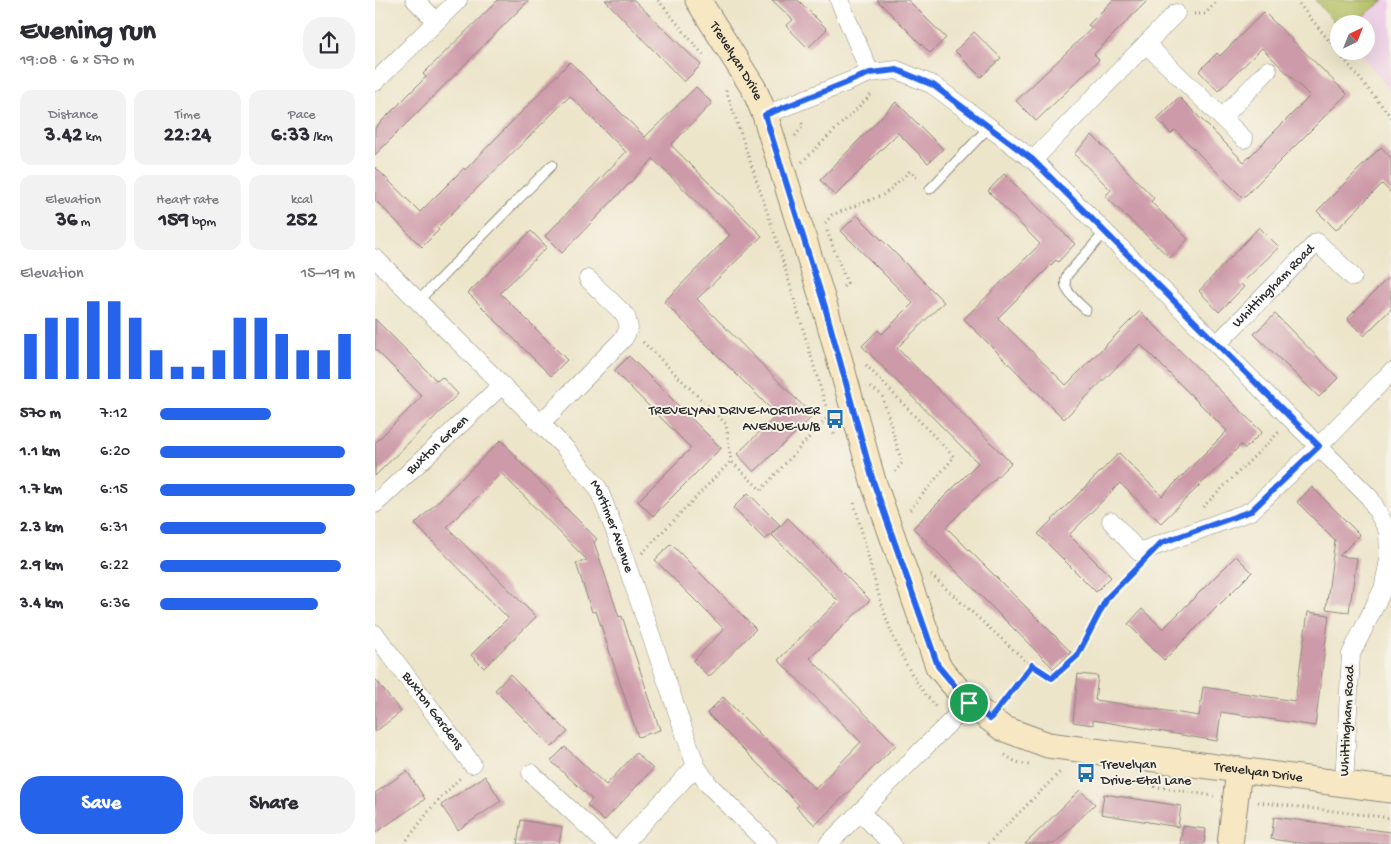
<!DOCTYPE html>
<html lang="en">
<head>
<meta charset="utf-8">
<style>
  body { margin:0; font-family:"Gochi Hand",sans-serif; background:#f2f2f3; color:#2b2b33; height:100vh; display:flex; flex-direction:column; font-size:19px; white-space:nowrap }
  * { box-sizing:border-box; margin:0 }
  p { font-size:16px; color:#7c7c81 }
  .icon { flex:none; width:28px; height:28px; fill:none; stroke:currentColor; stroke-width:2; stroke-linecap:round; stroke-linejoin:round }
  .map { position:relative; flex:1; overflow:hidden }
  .panel { display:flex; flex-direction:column; background:#fff; width:375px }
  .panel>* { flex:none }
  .needle { width:32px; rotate:43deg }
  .controls { position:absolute; left:955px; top:15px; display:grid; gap:10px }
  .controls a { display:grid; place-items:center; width:45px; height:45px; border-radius:50%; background:#fff; box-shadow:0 5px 20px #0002; font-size:25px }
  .pin { position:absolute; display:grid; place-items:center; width:42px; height:42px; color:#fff; margin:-21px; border:2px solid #fff; border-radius:50%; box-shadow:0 1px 5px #0007 }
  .round { display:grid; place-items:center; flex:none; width:52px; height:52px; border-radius:20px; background:#f2f2f3 }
  .headline { display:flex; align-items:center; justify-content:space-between; height:85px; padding:0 20px }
  h1 { font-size:28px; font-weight:700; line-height:38px }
  .stats { display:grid; grid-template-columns:repeat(3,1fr); gap:8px; height:85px; padding:5px 20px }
  .stats div { display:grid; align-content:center; border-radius:12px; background:#f2f2f3; text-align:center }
  .stats b { font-size:21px; font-weight:700 }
  .stats small { font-size:14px; font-weight:400 }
  .stats p { font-size:14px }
  .chart { height:140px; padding:10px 20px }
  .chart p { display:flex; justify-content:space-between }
  .chart svg { width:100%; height:90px; margin-top:5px; stroke:#2563eb; stroke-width:6 }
  .cta { display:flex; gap:10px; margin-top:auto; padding:10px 20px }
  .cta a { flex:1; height:58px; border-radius:20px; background:#2563eb; color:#fff; font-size:20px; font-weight:700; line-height:58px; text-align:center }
  .cta a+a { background:#f2f2f3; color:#2b2b33 }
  ul { padding:0 20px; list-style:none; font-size:16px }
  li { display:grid; grid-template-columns:80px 60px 1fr; align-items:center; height:38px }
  li i { height:12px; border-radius:6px; background:#2563eb }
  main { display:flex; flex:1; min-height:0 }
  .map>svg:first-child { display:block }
</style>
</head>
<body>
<main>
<section class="panel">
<div class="headline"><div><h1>Evening run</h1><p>19:08 · 6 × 570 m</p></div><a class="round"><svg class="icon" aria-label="share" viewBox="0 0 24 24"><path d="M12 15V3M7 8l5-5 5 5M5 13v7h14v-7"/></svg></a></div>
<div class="stats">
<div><p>Distance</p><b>3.42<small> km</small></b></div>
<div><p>Time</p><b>22:24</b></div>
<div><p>Pace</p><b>6:33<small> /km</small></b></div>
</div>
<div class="stats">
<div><p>Elevation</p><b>36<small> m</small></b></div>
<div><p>Heart rate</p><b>159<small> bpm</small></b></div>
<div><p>kcal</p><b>252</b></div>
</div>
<div class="chart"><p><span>Elevation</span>15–19 m</p>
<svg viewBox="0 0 160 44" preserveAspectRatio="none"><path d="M5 44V22M15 44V14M25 44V14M35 44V6M45 44V6M55 44V14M65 44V30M75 44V38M85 44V38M95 44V30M105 44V14M115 44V14M125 44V22M135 44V30M145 44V30M155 44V22"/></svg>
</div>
<ul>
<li><b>570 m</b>7:12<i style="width:57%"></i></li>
<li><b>1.1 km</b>6:20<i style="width:95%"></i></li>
<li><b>1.7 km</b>6:15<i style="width:100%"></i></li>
<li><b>2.3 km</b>6:31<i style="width:85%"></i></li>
<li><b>2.9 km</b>6:22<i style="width:93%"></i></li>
<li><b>3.4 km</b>6:36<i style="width:81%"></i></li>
</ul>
<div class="cta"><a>Save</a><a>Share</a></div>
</section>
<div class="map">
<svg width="1016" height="844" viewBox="0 0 1016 844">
  <rect width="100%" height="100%" fill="#f7f3e8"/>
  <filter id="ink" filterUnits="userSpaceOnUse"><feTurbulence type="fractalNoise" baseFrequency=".02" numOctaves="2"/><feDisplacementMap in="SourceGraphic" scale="10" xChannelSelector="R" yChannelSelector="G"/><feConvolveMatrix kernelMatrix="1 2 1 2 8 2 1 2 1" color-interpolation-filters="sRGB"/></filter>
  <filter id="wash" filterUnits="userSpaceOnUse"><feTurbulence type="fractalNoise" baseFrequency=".0096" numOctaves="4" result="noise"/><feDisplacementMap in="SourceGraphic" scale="20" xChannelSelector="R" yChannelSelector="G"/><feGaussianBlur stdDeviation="1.12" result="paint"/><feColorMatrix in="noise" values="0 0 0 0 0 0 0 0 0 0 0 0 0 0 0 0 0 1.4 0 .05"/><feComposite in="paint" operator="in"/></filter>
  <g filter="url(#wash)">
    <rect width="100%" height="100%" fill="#ede5ca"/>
    <path fill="#eed0e7" d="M 1009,0 L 1016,0 L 1016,91 L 983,51 L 991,51 L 991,24 L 978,24 Z"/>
    <path fill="#b4c062" stroke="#707646" d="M 940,0 L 1009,0 L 978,24 L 964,24 L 964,28 Z"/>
    <g id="blocks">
      <path fill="#cd9aa9" d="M 123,0 L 154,0 L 0,155 L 0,128 L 51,77 L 48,74 Z
        M 230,0 L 259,0 L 326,65 L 309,82 Z
        M 397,0 L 423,0 L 452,29 L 433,48 L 411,26 L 418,20 Z
        M 502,0 L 533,0 L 571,38 L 555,53 Z
        M 738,0 L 773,0 L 719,54 L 724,60 L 661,121 L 641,101 L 717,28 L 713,25 Z
        M 889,12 L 972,94 L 868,198 L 800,130 L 796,134 L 782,119 L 804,97 L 869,162 L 935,96 L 887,48 L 843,91 L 824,71 L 842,53 L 845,56 Z
        M 599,32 L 626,58 L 606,77 L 580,51 Z
        M 195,62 L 270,137 L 321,87 L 337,103 L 296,145 L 387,236 L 322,299 L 438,416 L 379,472 L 362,454 L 402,415 L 289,302 L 355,235 L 278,159 L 187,253 L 170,236 L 251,152 L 195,96 L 62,228 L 64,230 L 47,247 L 0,200 L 0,167 L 45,212 L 89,168 L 90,170 Z
        M 521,102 L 568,149 L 553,163 L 523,133 L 460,196 L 445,180 Z
        M 717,135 L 779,198 L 776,202 L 813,239 L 795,258 L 730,196 L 736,190 L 699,154 Z
        M 1006,147 L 1016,158 L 1016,193 L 1007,184 L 961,230 L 942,211 Z
        M 629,174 L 700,244 L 683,262 L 681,260 L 623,318 L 691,385 L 765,311 L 887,432 L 870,449 L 866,445 L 786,523 L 745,483 L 694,535 L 736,577 L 721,592 L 663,534 L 744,453 L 787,496 L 852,431 L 765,344 L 689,419 L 589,319 L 665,244 L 613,191 Z
        M 482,215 L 569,302 L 522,348 L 636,463 L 571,527 L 696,652 L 679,669 L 538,528 L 603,463 L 487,346 L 503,330 L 507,334 L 538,303 L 466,231 Z
        M 884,227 L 904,247 L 866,284 L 869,287 L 844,312 L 824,291 Z
        M 156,231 L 172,247 L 125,293 L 192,360 L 176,376 L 93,293 Z
        M 1016,275 L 1016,309 L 989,336 L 972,319 Z
        M 900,314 L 963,378 L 944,397 L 879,334 Z
        M 0,319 L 62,381 L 67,377 L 83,394 L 0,476 L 0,443 L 47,396 L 0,349 Z
        M 254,356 L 346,448 L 278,516 L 263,501 L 316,448 L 239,371 Z
        M 126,440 L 142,457 L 141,458 L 222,539 L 219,542 L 244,617 L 247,616 L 285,730 L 263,737 L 221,611 L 217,612 L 201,563 L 212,560 L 126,473 L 72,527 L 161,617 L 109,668 L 96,655 L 133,618 L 40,524 Z
        M 937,487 L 985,535 L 964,556 L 982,558 L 974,612 L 951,609 L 960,540 L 922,502 Z
        M 373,493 L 405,525 L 390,540 L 358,508 Z
        M 413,518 L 495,600 L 435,658 L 521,745 L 440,825 L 421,807 L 424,805 L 332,713 L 348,697 L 440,789 L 486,742 L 403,660 L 463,601 L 397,535 Z
        M 296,544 L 381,629 L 334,677 L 318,661 L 349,629 L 280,560 Z
        M 861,556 L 877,572 L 789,660 L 753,624 L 767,609 L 788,629 Z
        M 933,612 L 954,615 L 940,726 L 846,712 L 842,741 L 718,720 L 718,725 L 698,722 L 703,674 L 723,676 L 720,700 L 824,716 L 828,687 L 920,701 Z
        M 135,674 L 193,732 L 177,747 L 120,690 Z
        M 0,679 L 26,712 L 0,732 Z
        M 190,747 L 231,785 L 261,753 L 278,769 L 229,821 L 212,805 L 217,799 L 176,761 Z
        M 32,771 L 50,799 L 0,833 L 0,793 Z
        M 110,776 L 126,801 L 83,830 L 66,805 Z
        M 705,790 L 720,804 L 679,844 L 650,844 Z
        M 729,794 L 806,806 L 803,827 L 726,814 Z
        M 899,817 L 1016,832 L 1016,844 L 932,844 L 896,839 Z
        M 146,820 L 187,827 L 184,844 L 142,844 Z
        M 808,826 L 831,829 L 829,844 L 805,844 Z"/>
    </g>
  </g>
  <g filter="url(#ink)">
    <use href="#blocks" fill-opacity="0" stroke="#8c887a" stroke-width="1"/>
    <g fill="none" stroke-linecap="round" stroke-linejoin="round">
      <g stroke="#8c887a" stroke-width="11">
        <path id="lane" d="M 555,189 L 615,126
          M 43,301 L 177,165
          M 711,310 C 701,300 685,289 692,275 L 730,232"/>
      </g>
      <g stroke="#8c887a" stroke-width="19">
        <g id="street">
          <path d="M 40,0 L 61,21"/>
          <path d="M 464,0 L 495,73"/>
          <path d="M 771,44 L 869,139"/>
          <path d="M 0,82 L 83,0"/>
          <path d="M 390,115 L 495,73 L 522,70 L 558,85 L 658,160 L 995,498 L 1013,531 L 1014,560 L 1008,589 L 976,654 L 969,784"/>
          <path d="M 847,118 L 893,70"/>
          <path d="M 658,160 L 801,13"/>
          <path id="s1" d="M 0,258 L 191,449 L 223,488 L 240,531 L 321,766 L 334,785 L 393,844"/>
          <path id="s2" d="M 842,344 L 942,242 L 978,277"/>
          <path d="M 165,424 L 249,338 L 254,328 L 251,316 L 213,279"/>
          <path id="s3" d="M 0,504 L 127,385"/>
          <path d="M 736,521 L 764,552 L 876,511 L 944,446 L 1016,372"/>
          <path id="s4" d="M 0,634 L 97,764"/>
          <path d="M 156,773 L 232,844"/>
          <path d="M 485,812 L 517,844"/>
          <path d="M 248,844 L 321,766"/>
          <path d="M 453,844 L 594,703"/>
        </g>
      </g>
      <g stroke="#8c887a" stroke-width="27">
        <g id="secondary">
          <path id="s5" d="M 323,0 L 379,89 L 390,115 L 450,307 L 498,481 L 563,666 L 594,703 L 627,728 L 673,745 L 1016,790"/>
          <path d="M 855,844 L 864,770"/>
        </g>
      </g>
      <path stroke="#8c887a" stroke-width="3" stroke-dasharray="1 4" stroke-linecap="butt" d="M 283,0 L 329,56
        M 921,0 L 1016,117
        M 819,14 L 830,14 L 843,0
        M 351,90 L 401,238 L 460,437
        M 420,136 L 428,126 L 426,121
        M 427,162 L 498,93
        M 450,223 L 457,215 L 510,194 L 535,171 L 545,180
        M 452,231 L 472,283 L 468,287
        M 268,342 L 351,424 L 356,461
        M 491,365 L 579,457 L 533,512
        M 496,387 L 507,395 L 527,463 L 520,472
        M 479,503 C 499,573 511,653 562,708
        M 828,507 L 904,432
        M 267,553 L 356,461 L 386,490 L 453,417
        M 556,575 L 652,662 L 677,678 L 702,656 L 732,598 L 759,570
        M 628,702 L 657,665
        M 630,755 L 641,762 L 654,765
        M 715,776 L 839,796
        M 883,802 L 1016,818
        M 29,844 L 57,807 L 85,778
        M 613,844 L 686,771"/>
      <use href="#lane" stroke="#fff" stroke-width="9"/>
      <use href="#street" stroke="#fff" stroke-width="18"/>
      <use href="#secondary" stroke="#f7e8c3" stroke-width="25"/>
    </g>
  </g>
  <g fill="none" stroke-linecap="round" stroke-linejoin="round" filter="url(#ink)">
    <g stroke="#fff" stroke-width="10">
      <path id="route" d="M 522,70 L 558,85 L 658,160 L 944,446 L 876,511 L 786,543 L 732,598 L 702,656 L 677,678 L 657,665 L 615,719 L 594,703 L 563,666 L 498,481 L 450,307 L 390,115 L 495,73 Z"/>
    </g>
    <use href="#route" stroke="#2563eb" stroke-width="6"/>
  </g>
  <defs>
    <g id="bus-bare" transform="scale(1.5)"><path d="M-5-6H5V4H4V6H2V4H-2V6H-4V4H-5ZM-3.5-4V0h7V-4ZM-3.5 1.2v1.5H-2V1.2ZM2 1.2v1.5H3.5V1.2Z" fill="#1f6fb2" stroke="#f7f3e8" stroke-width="2.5" paint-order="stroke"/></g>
  </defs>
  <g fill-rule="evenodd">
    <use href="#bus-bare" x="460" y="419"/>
    <use href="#bus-bare" x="711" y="773"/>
  </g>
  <g text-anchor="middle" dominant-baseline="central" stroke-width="4" stroke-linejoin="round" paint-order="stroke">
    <g font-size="14" fill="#2b2b2b" stroke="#f7f3e8">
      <text stroke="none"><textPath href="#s5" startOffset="72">Trevelyan Drive</textPath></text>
      <text stroke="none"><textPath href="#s2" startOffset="81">Whittingham Road</textPath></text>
      <text stroke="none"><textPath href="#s3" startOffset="86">Buxton Green</textPath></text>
      <text stroke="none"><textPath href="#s1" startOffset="361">Mortimer Avenue</textPath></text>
      <text stroke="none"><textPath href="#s4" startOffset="96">Buxton Gardens</textPath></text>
      <text transform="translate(973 721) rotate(-87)">Whittingham Road</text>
      <text stroke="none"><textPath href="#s5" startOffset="1062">Trevelyan Drive</textPath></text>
    </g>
    <g font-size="14" fill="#2b2b2b" stroke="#f7f3e8" text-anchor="end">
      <text x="445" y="411">TREVELYAN DRIVE-MORTIMER<tspan x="445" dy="16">AVENUE-W/B</tspan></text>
      <text x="726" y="765" text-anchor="start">Trevelyan<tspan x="726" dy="16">Drive-Etal Lane</tspan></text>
    </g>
  </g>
</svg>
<div class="controls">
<a><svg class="needle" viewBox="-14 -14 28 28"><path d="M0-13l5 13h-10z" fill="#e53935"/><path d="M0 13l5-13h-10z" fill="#7c7c81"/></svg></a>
</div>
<div class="pin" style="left:594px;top:703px;background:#1e9e55"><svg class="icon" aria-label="arrive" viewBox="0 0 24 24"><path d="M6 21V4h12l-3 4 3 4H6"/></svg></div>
</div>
</main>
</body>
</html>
